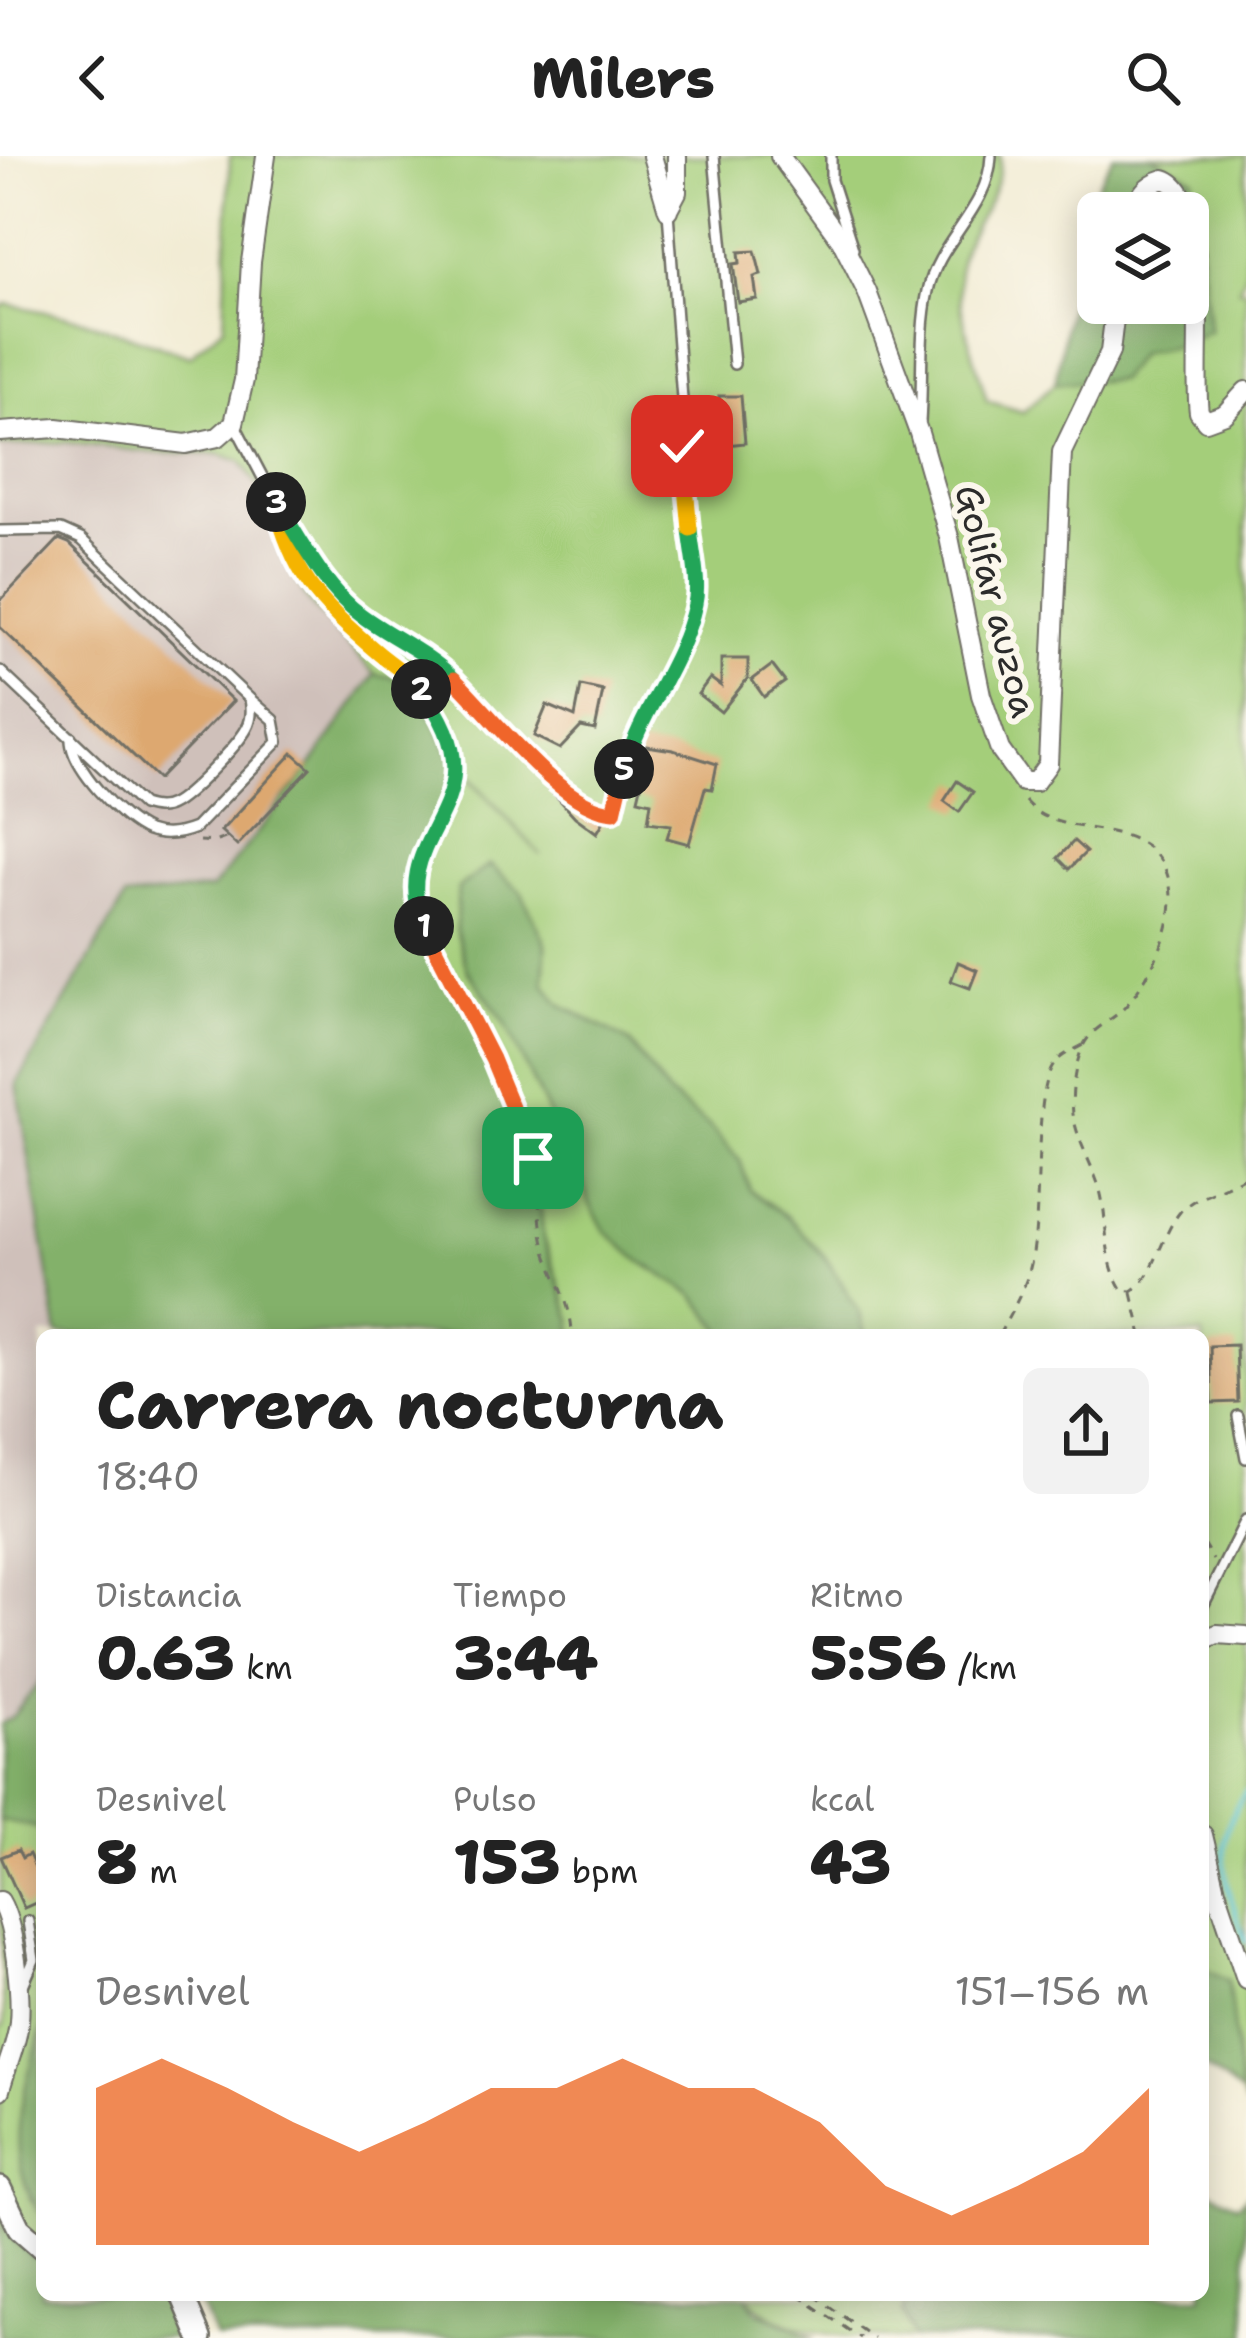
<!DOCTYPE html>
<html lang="es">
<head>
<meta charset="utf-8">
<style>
  body { margin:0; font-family:"Shantell Sans",sans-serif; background:#f2f2f2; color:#222; height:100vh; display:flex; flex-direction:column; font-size:45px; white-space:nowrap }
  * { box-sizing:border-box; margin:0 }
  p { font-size:39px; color:#767676 }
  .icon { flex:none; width:66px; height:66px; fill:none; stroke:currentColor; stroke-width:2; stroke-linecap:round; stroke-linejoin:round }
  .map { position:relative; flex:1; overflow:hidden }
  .panel { position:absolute; left:36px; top:1173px; width:1173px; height:972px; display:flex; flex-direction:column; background:#fff; border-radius:18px; box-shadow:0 6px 30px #0003 }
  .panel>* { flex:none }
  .controls { position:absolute; left:1077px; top:36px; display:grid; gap:24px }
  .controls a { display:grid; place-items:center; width:132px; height:132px; border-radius:18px; background:#fff; box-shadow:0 6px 30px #0003; font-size:60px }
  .pin { position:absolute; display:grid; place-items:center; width:102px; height:102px; color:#fff; margin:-51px; border-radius:24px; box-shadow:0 6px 18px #0006 }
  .km { position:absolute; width:60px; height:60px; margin:-30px; border-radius:50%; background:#222; color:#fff; font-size:33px; line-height:60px; text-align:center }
  .round { display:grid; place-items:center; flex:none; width:126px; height:126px; border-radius:18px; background:#f2f2f2 }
  .head { display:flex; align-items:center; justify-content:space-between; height:204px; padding:0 60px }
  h1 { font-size:66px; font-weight:800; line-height:90px }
  .stats { display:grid; grid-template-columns:repeat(3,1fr); gap:18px; height:204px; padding:12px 60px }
  .stats div { display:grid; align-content:center }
  .stats b { font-size:60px; font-weight:800 }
  .stats small { font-size:33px; font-weight:400 }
  .stats p { font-size:33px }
  .chart { height:336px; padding:24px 60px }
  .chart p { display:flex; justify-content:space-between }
  .chart svg { width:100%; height:216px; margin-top:12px; fill:#ea580c; opacity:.7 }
  header { display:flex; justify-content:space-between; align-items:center; height:156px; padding:0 60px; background:#fff; font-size:54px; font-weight:800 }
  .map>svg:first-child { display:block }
</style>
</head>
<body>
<header><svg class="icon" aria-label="back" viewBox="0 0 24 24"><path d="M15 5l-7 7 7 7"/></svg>Milers<svg class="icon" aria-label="search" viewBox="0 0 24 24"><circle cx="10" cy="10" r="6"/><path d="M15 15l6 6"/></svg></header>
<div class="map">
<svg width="1246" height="2182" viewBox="0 0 1246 2182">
  <rect width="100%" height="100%" fill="#fbf7ec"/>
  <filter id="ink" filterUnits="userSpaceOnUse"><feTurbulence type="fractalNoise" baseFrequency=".00833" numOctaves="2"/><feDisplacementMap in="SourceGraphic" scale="24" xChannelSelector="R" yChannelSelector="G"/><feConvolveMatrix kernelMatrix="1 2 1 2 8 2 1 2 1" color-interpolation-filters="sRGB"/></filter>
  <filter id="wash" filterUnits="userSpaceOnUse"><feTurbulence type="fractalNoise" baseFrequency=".004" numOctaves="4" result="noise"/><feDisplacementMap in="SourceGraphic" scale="48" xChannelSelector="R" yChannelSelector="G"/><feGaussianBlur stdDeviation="2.7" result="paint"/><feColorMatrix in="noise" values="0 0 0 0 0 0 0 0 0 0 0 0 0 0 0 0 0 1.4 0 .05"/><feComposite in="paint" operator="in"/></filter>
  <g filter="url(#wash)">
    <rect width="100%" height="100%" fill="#f2ecd4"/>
    <path fill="#cfc0ba" d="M 65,286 L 157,297 L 218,298 L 241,305 L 264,339 L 293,423 L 309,446 L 375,518 L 310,612 L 212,733 L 125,742 L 17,928 L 58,1179 L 42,1179 L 42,1524 L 12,1561 L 0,1568 L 0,290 Z"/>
    <path fill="#a4ce7a" stroke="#687c52" stroke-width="3" d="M 230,0 L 1000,0 C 1003,40 967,69 960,106 C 952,143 977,207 987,245 L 1023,256 L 1055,227 C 1095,226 1102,213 1136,199 C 1159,189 1185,185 1209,175 L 1193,22 L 1151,0 L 1246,0 L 1246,116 L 1239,133 L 1246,133 L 1246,1951 L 1241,1938 L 1228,1825 L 1203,1811 L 1203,1179 L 865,1179 L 859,1155 L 788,1061 L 750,1034 L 740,1005 L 709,970 L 669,939 L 629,886 L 560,848 L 544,827 L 546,788 L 521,736 L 489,709 L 467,814 L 504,865 L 548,957 L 572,994 L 588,1045 L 640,1105 L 694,1139 L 726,1179 L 572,1179 L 572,1164 L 460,834 L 421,765 L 414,736 L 456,609 L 541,699 L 309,446 L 283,401 L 264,339 L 241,305 L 219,298 L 157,297 L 65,286 L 0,290 L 0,151 L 7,148 L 80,163 L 190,200 L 224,170 Z
      M 0,1664 L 36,1671 L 42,1678 L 39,1848 L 42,1873 L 30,1916 L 30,2042 L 42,2059 L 42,2108 L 15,2086 L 0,2066 L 0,1872 L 4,1870 Z
      M 747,2139 L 912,2139 L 903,2156 L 913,2182 C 857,2182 781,2182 747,2139 Z"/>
    <path fill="#83b16a" stroke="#576e4a" stroke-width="3" fill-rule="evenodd" d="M 1113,0 L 1151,0 L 1193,22 L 1209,175 L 1177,189 L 1139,197 L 1119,224 L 1055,227 L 1088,47 ZM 1098,57 L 1188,57 L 1188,147 L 1098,147 Z
      M 375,518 L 414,525 L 456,609 L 414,736 L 421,765 L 460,834 L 525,978 L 539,1028 L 543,1083 L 572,1164 L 572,1179 L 58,1179 L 17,928 L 125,742 L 212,733 L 309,612 Z
      M 490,709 L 521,736 L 546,788 L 544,827 L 560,848 L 629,886 L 669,939 L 709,970 L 740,1005 L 750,1034 L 788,1061 L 825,1101 L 859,1155 L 865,1179 L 726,1179 L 694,1139 L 640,1105 L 605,1075 L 588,1045 L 572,994 L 548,957 L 504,865 L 467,814 L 456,774 L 458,732 Z
      M 42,1523 L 42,1678 L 36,1671 L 0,1664 L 0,1568 L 12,1561 Z
      M 1203,1811 L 1228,1824 L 1241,1938 L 1203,1909 Z
      M 42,1873 L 42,2059 C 0,2002 24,1935 42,1873 Z
      M 1203,2031 L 1238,2049 L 1246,2040 L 1246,2182 L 913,2182 L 903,2156 L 912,2139 L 1203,2139 Z
      M 0,2066 L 15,2086 L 42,2108 L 42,2139 L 161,2139 L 184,2182 L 0,2182 Z
      M 197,2139 L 746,2139 L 757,2155 L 815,2182 L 215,2182 Z"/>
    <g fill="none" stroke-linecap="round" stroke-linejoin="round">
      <path stroke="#5ec7d9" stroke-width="4.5" d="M 1245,1784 C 1227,1732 1208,1685 1246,1636"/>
    </g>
    <g id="blocks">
      <path fill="#dda86f" d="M 755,95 L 761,119 L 754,121 L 757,143 L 738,146 L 733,108 L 740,107 L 739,96 Z
        M 719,240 L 741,240 L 745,287 L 726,289 Z
        M 59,383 L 69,387 L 233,545 L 158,623 L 0,471 L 0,445 Z
        M 721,503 L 748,503 L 748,522 L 721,556 L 698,538 L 710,522 L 721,530 Z
        M 772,509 L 785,526 L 764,541 L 752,524 Z
        M 581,530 L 603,535 L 595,574 L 581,571 L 560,593 L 534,580 L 547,549 L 575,561 Z
        M 640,589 L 673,594 L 717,608 L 712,633 L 705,632 L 689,688 L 667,682 L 671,669 L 648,666 L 651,646 L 638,643 L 641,630 L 631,628 Z
        M 293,597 L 310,612 L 237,690 L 221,675 Z
        M 549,625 L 605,663 L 597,677 L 575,661 L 546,629 Z
        M 957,625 L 973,636 L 959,656 L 944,645 Z
        M 1074,685 L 1086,696 L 1069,713 L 1058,702 Z
        M 958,806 L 977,814 L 970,832 L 951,825 Z
        M 1236,1189 L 1238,1246 L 1212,1247 L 1210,1190 Z
        M 18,1694 L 22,1702 L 29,1698 L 42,1726 L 42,1744 L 24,1752 L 1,1701 Z"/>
    </g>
  </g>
  <g filter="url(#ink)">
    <use href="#blocks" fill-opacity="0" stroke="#716f66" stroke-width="3"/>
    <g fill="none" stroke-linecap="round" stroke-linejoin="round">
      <g stroke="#716f66" stroke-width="14">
        <path id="service" d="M 714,0 L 734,208
          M 831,0 L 831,24 L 853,93
          M 920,266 C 923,224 919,176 928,135 C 938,85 989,53 991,0
          M 234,267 L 273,341
          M 0,375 L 61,374 L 81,383 L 250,543 C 252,553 252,563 247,572 C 238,589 188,641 171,649 C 161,654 152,652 142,649 L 0,515
          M 71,581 C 69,610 121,664 148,675 C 164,681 180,678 195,672 L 278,586 L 274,564 L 250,543
          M 617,650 L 633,581 L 653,539 L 670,517 L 697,443 L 668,56
          M 1238,1260 L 1246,1302
          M 1203,1450 L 1246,1364
          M 21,1834 L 34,1804 L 28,1765"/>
      </g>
      <g stroke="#716f66" stroke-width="22">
        <path id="minor" d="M 652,0 L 668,54
          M 780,0 L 841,84 L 867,136 L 919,277 L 949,381 L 981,539 L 1000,594 L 1023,626 L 1035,626 L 1048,608 L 1062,296 L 1110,196 L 1116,147
          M 668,53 L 677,36 L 677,0
          M 1133,57 C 1139,40 1146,28 1164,23 C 1214,38 1192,212 1199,256 L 1206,265 L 1225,258 L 1246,235
          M 0,276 L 57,272 L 186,288 L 218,281 L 234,267 L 244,224 L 251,106 L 266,0
          M 1203,1484 L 1217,1478 L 1246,1480
          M 1203,1679 L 1216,1734 L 1246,1823
          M 0,1745 C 15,1770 24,1849 17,1878 C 13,1897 5,1915 0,1934"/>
      </g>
      <g stroke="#716f66" stroke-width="26">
        <path id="tertiary" d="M 0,2032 L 19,2072 L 42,2092
          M 182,2139 L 200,2182"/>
      </g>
      <path stroke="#716f66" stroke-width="3" stroke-dasharray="9 9" stroke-linecap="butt" d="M 276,352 C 285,388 299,422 323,450 C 349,480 387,498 415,526 C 430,541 439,562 448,580 C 478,642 408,680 414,735 C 418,777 450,813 468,851 C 491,899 518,950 533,1002 C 540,1029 538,1056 543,1083 C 550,1117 572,1144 572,1179
        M 280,352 C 297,378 316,415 337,437 C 365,467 404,480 435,505 C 488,547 541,638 607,656
        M 1025,645 C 1057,684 1125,661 1157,700 C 1191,741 1156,816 1125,851 C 1110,867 1089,872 1081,895 C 1074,914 1071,938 1073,958 C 1077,984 1090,1004 1098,1028 C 1110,1063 1101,1102 1122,1134 L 1132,1135 C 1155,1121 1161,1079 1180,1056 C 1195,1038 1227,1033 1246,1020
        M 199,685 L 214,686 L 228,681
        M 1132,1137 L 1142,1179
        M 999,1179 C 1010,1158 1024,1135 1030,1112 C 1043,1063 1032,943 1053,910 C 1060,899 1072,895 1083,889
        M 1203,1387 L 1213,1404
        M 798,2139 L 860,2182
        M 814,2139 L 873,2182"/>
      <use href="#service" stroke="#fff" stroke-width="9"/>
      <use href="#minor" stroke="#fff" stroke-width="18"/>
      <use href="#tertiary" stroke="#fff" stroke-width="21"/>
    </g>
  </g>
  <g fill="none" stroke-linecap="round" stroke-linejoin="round" filter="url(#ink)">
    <g stroke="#fff" stroke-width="24">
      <path id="split-1" d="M 424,770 L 492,903 L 533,1002"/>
    </g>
    <g stroke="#fff" stroke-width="24">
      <path id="split-2" d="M 421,533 C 511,651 383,674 424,770"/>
    </g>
    <g stroke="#fff" stroke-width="24">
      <path id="split-3" d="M 276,346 L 273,341 C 294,421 316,444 377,496 C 391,508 409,519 421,533"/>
    </g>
    <g stroke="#fff" stroke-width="24">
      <path id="split-4" d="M 276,346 C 301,384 324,432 361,459 C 392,482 427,496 454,523"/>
    </g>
    <g stroke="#fff" stroke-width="24">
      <path id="split-5" d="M 454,523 C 492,559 562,654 614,656 L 624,613"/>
    </g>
    <g stroke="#fff" stroke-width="24">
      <path id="split-6" d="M 624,613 C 641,554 682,508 695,448 C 700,426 692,396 690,373"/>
    </g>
    <g stroke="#fff" stroke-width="24">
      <path id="split-7" d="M 682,290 L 690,373"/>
    </g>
    <use href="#split-1" stroke="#f0652b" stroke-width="15"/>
    <use href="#split-2" stroke="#22a559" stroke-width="15"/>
    <use href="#split-3" stroke="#f5b400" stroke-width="15"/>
    <use href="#split-4" stroke="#22a559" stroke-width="15"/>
    <use href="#split-5" stroke="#f0652b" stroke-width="15"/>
    <use href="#split-6" stroke="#22a559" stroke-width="15"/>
    <use href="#split-7" stroke="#f5b400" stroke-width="15"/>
  </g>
  <g text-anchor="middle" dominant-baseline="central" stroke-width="12" stroke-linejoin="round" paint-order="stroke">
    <g font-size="36" fill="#2b2b2b" stroke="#fbf7ec">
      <text transform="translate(996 445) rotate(76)">Golifar auzoa</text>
    </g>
  </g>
</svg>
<div class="controls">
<a><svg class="icon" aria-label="layers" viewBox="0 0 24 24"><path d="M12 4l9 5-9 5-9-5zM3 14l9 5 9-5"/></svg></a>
</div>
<div class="pin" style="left:533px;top:1002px;background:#1e9e55"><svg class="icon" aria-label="arrive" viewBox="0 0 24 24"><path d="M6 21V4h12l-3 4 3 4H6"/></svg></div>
<div class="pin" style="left:682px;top:290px;background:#d93025"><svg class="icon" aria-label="check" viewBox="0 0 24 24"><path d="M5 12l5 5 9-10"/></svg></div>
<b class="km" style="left:424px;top:770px">1</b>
<b class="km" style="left:421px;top:533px">2</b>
<b class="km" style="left:276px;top:346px">3</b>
<b class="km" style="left:624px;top:613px">5</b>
<section class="panel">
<div class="head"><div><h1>Carrera nocturna</h1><p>18:40</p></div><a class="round"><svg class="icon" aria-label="share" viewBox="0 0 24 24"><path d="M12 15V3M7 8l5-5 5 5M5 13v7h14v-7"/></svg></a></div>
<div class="stats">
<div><p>Distancia</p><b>0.63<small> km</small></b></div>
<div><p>Tiempo</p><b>3:44</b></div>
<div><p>Ritmo</p><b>5:56<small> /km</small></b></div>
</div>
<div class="stats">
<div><p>Desnivel</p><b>8<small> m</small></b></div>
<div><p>Pulso</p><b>153<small> bpm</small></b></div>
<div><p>kcal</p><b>43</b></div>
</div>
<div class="chart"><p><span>Desnivel</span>151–156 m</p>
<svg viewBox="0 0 160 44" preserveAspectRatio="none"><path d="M0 44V12L10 6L20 12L30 19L40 25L50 19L60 12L70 12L80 6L90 12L100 12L110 19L120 32L130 38L140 32L150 25L160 12V44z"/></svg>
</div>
</section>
</div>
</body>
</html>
